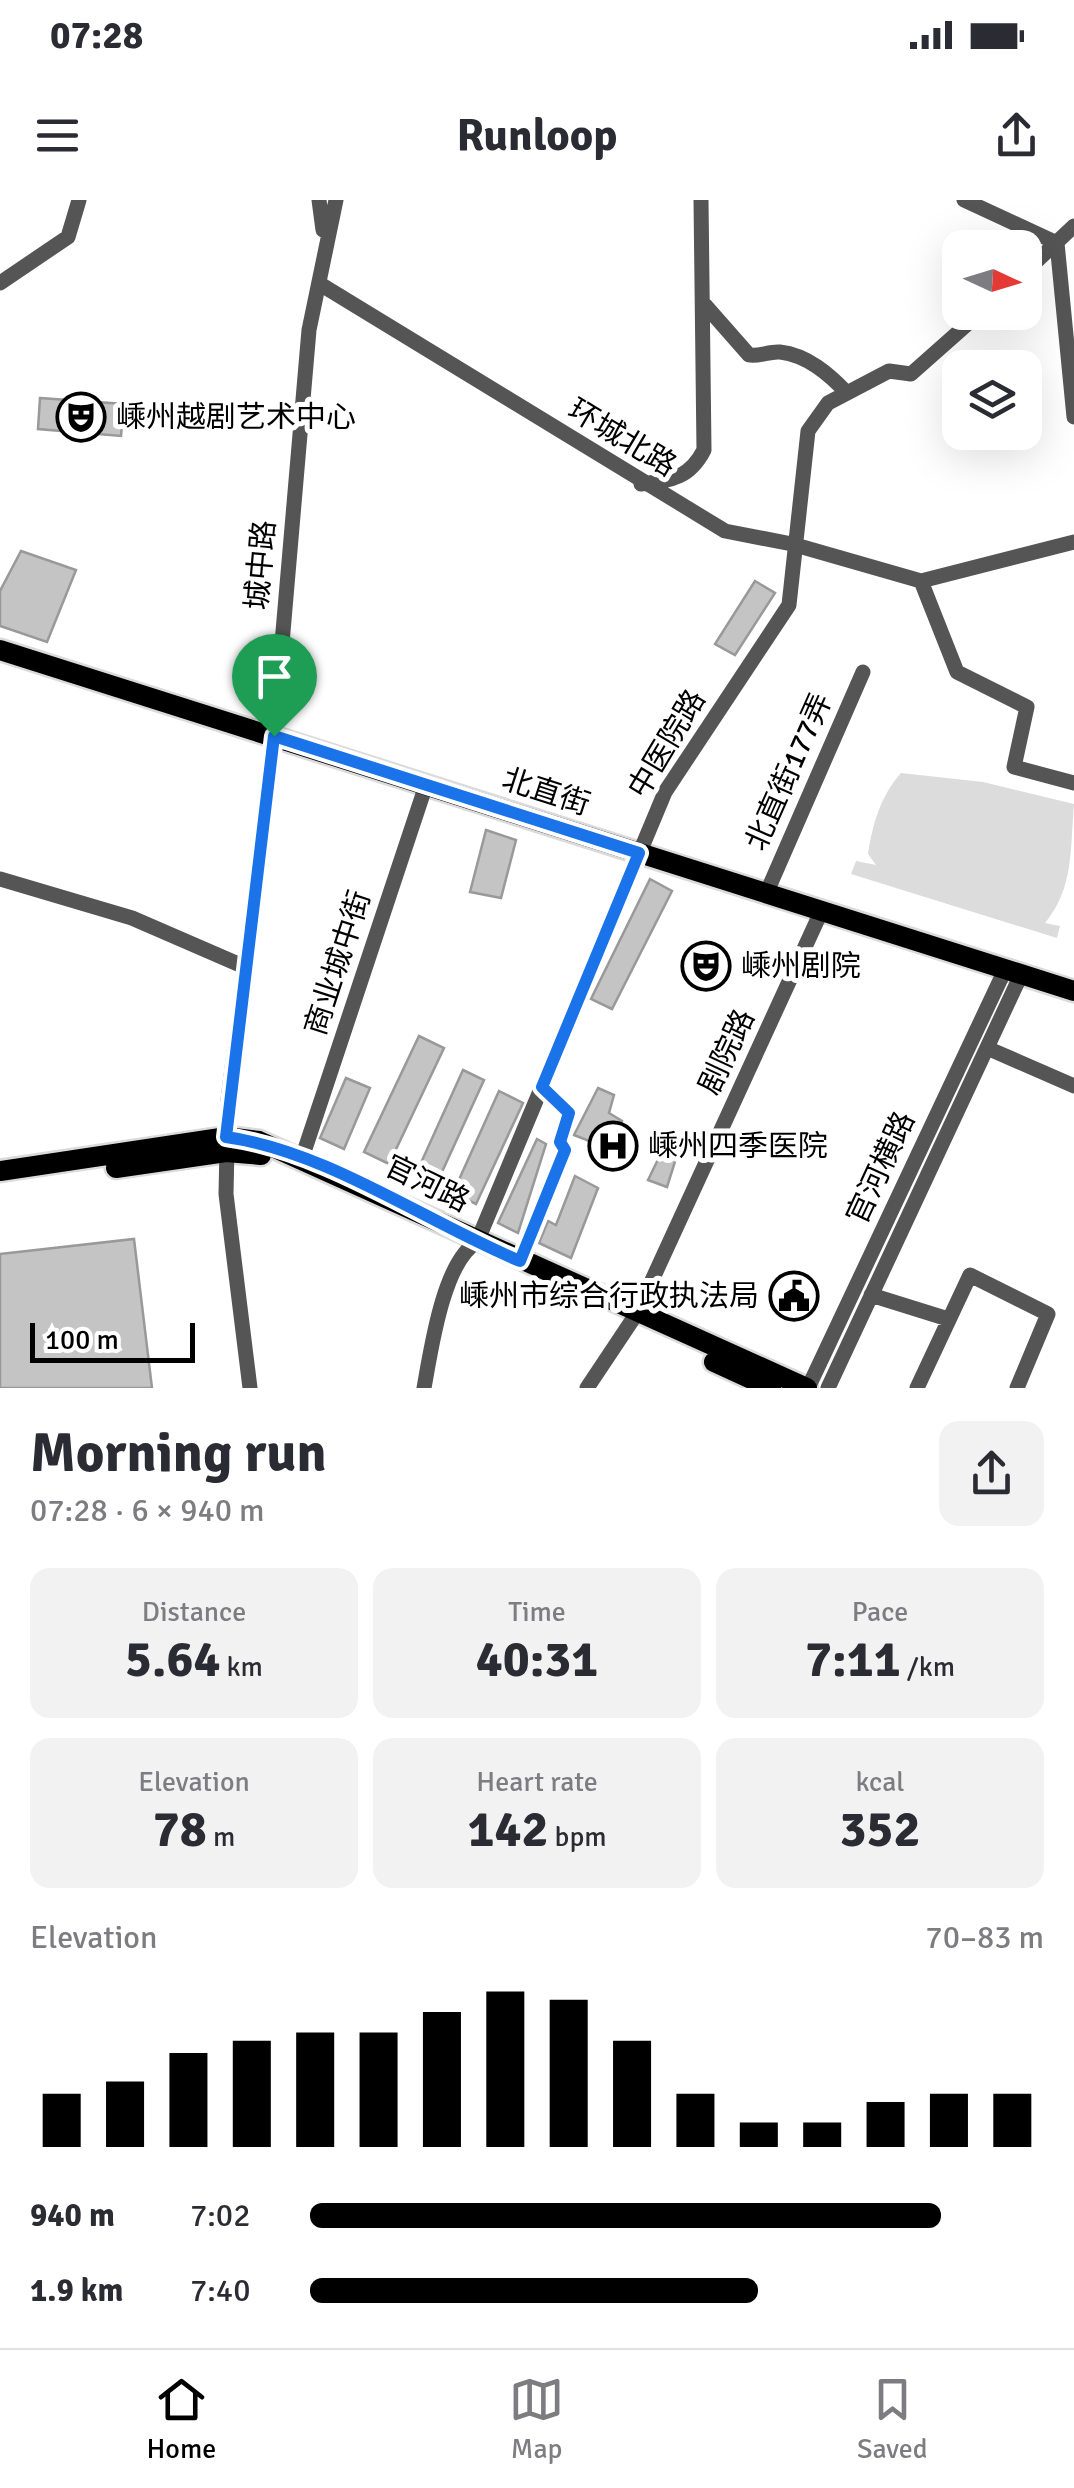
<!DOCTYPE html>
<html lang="en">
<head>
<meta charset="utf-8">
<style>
  body { margin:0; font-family:Signika,"Noto Sans SC",sans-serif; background:#f2f2f3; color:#2b2b33; height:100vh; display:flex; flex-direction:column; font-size:38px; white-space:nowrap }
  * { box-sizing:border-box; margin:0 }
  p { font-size:32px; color:#7c7c81 }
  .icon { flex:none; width:55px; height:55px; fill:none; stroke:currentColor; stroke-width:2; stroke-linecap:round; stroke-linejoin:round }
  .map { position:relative; height:1188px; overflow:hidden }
  .drawer { display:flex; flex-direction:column; background:#fff; flex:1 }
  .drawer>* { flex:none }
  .needle { width:65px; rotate:94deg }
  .fabs { position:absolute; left:942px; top:30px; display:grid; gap:20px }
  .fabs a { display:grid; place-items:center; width:100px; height:100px; border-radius:20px; background:#fff; box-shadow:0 10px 40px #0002; font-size:50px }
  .scale { position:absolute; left:30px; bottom:25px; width:165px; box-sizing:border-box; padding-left:10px; border:5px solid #000; border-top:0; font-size:28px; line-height:35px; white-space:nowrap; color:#000; -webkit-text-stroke:8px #fff; paint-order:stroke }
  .pin { position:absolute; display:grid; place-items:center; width:85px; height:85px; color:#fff; margin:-102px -42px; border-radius:50% 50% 50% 0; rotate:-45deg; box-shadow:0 0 10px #0007 }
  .pin .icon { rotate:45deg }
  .round { display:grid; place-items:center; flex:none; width:105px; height:105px; border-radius:20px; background:#f2f2f3 }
  .summary { display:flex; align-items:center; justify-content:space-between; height:170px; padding:0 30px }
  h1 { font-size:55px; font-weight:800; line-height:75px }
  .metrics { display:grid; grid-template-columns:repeat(3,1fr); gap:15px; height:170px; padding:10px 30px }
  .metrics div { display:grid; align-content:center; border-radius:20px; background:#f2f2f3; text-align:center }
  .metrics b { font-size:50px; font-weight:800 }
  .metrics small { font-size:28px; font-weight:400 }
  .metrics p { font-size:28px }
  .chart { height:280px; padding:20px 30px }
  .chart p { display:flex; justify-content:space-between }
  .chart svg { width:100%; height:180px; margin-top:10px; stroke:#000; stroke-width:6 }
  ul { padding:0 30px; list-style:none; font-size:32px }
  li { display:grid; grid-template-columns:160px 120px 1fr; align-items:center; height:75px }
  li i { height:25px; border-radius:12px; background:#000 }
  .status { display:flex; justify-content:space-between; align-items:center; height:70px; padding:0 50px; background:#fff; direction:ltr }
  .status svg { height:28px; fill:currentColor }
  header { display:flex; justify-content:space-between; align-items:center; height:130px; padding:0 30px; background:#fff; font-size:45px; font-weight:800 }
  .dock { display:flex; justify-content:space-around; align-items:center; height:140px; border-top:2px solid #e1e1e2; background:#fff; font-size:28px; color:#7c7c81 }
  .dock a { display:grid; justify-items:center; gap:5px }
  .dock .on { color:#000 }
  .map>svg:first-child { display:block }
</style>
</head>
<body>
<div class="status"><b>07:28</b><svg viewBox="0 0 49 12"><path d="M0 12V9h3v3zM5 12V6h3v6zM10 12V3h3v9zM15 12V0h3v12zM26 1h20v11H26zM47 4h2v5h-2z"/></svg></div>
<header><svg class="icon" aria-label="menu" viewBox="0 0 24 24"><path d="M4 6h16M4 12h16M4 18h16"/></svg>Runloop<svg class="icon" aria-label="share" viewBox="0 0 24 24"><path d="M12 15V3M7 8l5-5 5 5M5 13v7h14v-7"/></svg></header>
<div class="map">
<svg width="1074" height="1188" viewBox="0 0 1074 1188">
  <rect width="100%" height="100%" fill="#fff"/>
  <path fill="#dcdcdc" d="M 901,573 L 983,582 L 1074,604 C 1070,650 1074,688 1045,723 L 1060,726 L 1057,738 L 851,674 L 856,661 L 876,665 L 868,654 C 873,623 880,597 901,573 Z"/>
  <path fill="#c4c4c4" stroke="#999" stroke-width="2.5" d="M 40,198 L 124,204 L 121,236 L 38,229 Z
    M 21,351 L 76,370 L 47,442 L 0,426 L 0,391 Z
    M 755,381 L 775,393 L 735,455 L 715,444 Z
    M 486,630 L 516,640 L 501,698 L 470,692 Z
    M 650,679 L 672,691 L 612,809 L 591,799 Z
    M 419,836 L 444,848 L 389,964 L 364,952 Z
    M 463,870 L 484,880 L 436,985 L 415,976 Z
    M 346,878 L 370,888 L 344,949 L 320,938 Z
    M 598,888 L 614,895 L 609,913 L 622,921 L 613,938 L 599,932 L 594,943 L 574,935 Z
    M 499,891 L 523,903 L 476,1004 L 453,993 Z
    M 537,939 L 546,944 L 518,1033 L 498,1023 Z
    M 667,941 L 679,949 L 667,987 L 648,980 Z
    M 575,976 L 598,988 L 571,1058 L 539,1043 L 548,1021 L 556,1025 Z
    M 134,1039 L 152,1188 L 0,1188 L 0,1054 Z"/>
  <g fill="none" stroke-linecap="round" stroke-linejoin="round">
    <g stroke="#dbdbdb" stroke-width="25">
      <path id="major" d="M 0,450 L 1074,791
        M 116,968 L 226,952 L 261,955
        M 0,971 L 227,937 L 259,941 L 807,1188
        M 714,1162 L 771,1188"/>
    </g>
    <path stroke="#555" stroke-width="15" d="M 319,0 L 323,30
      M 964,0 L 1057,43 L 1074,217
      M 1025,72 L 1074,26
      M 0,83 L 68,37 L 79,0
      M 320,84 L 725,331 L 792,344 L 921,381
      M 705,105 L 749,155 C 759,157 769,151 780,152 C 807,155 829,174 847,193
      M 641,284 C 671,280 689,279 704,250 L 701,0
      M 921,381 L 957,472 L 1027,507 L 1014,567 L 1074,583
      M 921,381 L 1074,342
      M 0,679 L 132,718 L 245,767
      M 766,694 L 863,472
      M 987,848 L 1074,886
      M 302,958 L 426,585
      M 519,1061 L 565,950 L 560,942 L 569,913 L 542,887
      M 871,1095 L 948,1119
      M 250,1188 L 226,994 L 228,900 L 274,536 L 309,130 L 336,0
      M 424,1188 C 431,1150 443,1062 477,1042 L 665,592 L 789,405 L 808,231 L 828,203 L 889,171 L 911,174 L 981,112
      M 587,1188 L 637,1113 L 821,712
      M 808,1188 L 1004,772
      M 828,1188 L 1020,777
      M 917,1188 L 970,1075 L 1048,1114 L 1017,1188"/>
    <use href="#major" stroke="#000" stroke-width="20"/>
  </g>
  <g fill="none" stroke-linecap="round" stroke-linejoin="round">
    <g stroke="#fff" stroke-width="20">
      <path id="route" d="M 274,536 L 639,653 L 542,887 L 569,913 L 560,942 L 565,950 L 520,1061 C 426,1022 327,951 226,937 Z"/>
    </g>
    <use href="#route" stroke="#1a73e8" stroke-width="12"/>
  </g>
  <defs>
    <g id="theatre-ring" transform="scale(2.5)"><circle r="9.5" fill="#fff" stroke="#000" stroke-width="1.5"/><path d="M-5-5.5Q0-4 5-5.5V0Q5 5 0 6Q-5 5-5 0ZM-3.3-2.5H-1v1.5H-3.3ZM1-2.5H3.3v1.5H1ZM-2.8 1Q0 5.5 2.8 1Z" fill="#000"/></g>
    <g id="hospital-ring" transform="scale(2.5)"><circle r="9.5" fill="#fff" stroke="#000" stroke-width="1.5"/><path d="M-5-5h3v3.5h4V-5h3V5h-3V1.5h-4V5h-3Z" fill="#000"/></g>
    <g id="civic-ring" transform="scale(2.5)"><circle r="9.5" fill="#fff" stroke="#000" stroke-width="1.5"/><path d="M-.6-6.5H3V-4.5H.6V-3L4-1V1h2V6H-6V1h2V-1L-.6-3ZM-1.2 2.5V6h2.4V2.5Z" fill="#000"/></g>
  </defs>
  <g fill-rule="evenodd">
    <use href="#theatre-ring" x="81" y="217"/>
    <use href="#theatre-ring" x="706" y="766"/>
    <use href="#hospital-ring" x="613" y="946"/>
    <use href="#civic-ring" x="794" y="1096"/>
  </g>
  <g text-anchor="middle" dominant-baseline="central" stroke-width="10" stroke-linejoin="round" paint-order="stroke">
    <g font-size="30" fill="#000" stroke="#fff" text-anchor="start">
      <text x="116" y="217">嵊州越剧艺术中心</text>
      <text x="741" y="766">嵊州剧院</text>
      <text x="648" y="946">嵊州四季医院</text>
      <text x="759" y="1096" text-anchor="end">嵊州市综合行政执法局</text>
    </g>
    <g font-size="30" fill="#000" stroke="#fff">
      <text transform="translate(622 238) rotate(31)">环城北路</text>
      <text transform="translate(261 365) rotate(-85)">城中路</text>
      <text transform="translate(667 544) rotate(-59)">中医院路</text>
      <text transform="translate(789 572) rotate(-66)">北直街177弄</text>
      <text transform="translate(546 592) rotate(18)">北直街</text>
      <text transform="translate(338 763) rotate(-72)">商业城中街</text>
      <text transform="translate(727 852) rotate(-65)">剧院路</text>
      <text transform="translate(881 968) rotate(-65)">官河横路</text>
      <text transform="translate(427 984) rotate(26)">官河路</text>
    </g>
  </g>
</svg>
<div class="fabs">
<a><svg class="needle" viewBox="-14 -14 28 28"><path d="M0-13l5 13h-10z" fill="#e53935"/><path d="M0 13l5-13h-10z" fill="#7c7c81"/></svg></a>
<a><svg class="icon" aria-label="layers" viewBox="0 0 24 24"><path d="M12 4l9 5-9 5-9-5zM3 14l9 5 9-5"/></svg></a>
</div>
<div class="scale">100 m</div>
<div class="pin" style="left:274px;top:536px;background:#1e9e55"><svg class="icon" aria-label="arrive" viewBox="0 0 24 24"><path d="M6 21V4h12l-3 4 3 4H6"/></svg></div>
</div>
<section class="drawer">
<div class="summary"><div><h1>Morning run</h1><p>07:28 · 6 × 940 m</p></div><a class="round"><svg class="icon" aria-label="share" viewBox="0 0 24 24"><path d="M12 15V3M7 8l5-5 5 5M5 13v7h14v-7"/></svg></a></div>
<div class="metrics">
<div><p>Distance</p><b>5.64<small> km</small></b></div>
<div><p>Time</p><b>40:31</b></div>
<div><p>Pace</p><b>7:11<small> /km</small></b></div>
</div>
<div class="metrics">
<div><p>Elevation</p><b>78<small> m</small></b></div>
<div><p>Heart rate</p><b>142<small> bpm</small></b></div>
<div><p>kcal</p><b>352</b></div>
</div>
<div class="chart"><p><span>Elevation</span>70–83 m</p>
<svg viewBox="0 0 160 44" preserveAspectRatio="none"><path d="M5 44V31M15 44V28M25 44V21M35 44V18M45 44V16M55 44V16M65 44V11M75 44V6M85 44V8M95 44V18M105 44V31M115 44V38M125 44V38M135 44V33M145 44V31M155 44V31"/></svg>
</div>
<ul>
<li><b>940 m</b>7:02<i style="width:86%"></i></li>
<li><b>1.9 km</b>7:40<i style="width:61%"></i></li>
</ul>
</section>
<nav class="dock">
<a class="on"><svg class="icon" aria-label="home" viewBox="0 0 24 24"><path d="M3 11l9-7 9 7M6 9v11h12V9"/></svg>Home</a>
<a><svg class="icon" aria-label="map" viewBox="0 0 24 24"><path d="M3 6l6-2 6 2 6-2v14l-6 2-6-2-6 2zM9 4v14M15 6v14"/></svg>Map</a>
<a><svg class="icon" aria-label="saved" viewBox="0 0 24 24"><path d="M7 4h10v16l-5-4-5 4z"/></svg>Saved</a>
</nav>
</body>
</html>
